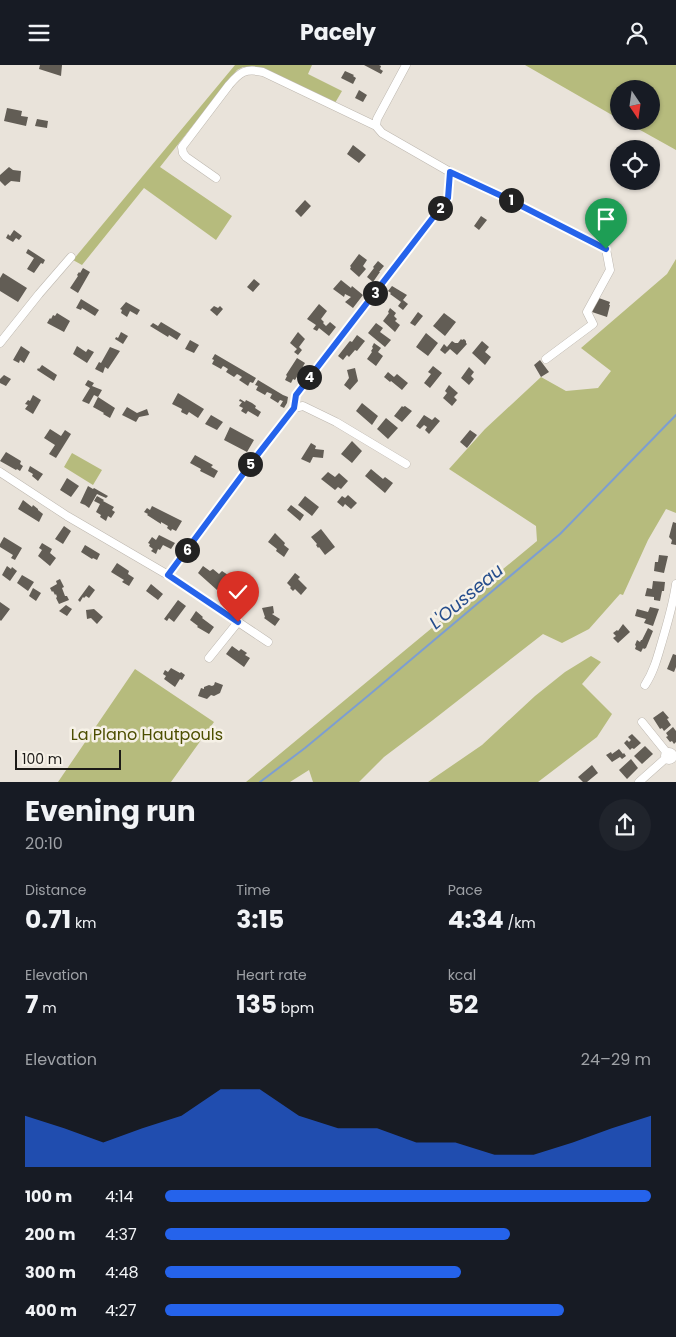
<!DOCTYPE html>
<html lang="en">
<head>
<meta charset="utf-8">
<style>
  body { margin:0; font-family:Poppins,sans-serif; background:#20242c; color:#f1f3f6; height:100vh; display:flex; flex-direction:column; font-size:19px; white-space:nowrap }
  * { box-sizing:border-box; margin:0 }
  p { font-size:16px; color:#9ea1a6 }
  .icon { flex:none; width:28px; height:28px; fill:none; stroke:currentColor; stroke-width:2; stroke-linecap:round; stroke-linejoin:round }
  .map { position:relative; height:717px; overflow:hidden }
  .details { display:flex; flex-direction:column; background:#171b24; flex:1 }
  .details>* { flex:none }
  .needle { width:32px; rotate:167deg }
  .tools { position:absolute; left:610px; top:15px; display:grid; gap:10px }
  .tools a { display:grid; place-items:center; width:50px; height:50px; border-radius:50%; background:#171b24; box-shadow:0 1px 4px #0004; font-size:25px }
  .scale { position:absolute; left:15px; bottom:12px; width:106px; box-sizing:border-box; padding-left:5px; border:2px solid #1c1a17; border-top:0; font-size:14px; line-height:18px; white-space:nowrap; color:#1c1a17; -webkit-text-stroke:4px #f6f1e7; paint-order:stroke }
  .pin { position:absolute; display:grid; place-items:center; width:42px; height:42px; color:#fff; margin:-51px -21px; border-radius:50% 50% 50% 0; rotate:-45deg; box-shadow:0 0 5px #0007 }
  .pin .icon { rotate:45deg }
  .km { position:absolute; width:25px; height:25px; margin:-12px; border-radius:50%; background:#222; color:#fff; font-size:14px; line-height:25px; text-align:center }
  .round { display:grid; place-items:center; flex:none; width:52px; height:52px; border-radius:26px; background:#20242c }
  .overview { display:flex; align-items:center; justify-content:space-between; height:85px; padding:0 25px }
  h1 { font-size:28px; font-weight:700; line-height:38px }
  .metrics { display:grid; grid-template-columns:repeat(3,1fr); gap:8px; height:85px; padding:5px 25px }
  .metrics div { display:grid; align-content:center }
  .metrics b { font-size:25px; font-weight:700 }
  .metrics small { font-size:14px; font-weight:400 }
  .metrics p { font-size:14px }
  .chart { height:140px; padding:10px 25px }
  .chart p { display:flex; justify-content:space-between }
  .chart svg { width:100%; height:90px; margin-top:5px; fill:#2563eb; opacity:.7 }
  ul { padding:0 25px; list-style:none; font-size:16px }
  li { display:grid; grid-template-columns:80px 60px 1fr; align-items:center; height:38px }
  li i { height:12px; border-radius:6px; background:#2563eb }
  header { display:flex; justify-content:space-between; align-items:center; height:65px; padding:0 25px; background:#171b24; font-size:22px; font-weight:700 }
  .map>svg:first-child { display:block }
</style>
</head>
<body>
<header><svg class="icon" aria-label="menu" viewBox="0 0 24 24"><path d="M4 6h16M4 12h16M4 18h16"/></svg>Pacely<svg class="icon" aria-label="person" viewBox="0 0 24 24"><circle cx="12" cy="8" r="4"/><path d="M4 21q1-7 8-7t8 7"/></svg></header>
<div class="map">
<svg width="676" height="717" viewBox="0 0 676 717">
  <rect width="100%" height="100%" fill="#e9e3da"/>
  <path fill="#b6bb7d" d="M 235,0 L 312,0 L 308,9 L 342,26 L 335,38 L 259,2 L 243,2 L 237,5 L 160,102 L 232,151 L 216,175 L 144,123 L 82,200 L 73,195 Z
    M 525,0 L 676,0 L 676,85 L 624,56 L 651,56 L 651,24 L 619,24 L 619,54 Z
    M 676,194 L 676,448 L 666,444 L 648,475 L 623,530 L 620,529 L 589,564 L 562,578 L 543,569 L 433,655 L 384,692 L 359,717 L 313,717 L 309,705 L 290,717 L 246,717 L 537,476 L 536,461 L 449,404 L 485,364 L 541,312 L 566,326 L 598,323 L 611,306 L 581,283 L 667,209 Z
    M 72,388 L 102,405 L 93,420 L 64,402 Z
    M 591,591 L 601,597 L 582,619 L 612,649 L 597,672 L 538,717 L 428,717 L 482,680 L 535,631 L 565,607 Z
    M 135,604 L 214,657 L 171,717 L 58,717 Z"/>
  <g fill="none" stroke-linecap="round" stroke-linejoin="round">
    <path stroke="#7d9ed1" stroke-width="2" d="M 260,717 L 305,683 L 369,630 L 560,469 L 676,350"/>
  </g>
  <path fill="#625d55" d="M 40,0 L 62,0 L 61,11 L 39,4 Z
    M 364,0 L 379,0 L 381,1 L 380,4 L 383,6 L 381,9 Z
    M 345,6 L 354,10 L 353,11 L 356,13 L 353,19 L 341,13 Z
    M 359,25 L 367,30 L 363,37 L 355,33 Z
    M 7,43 L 22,46 L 21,51 L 28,52 L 26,61 L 4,56 Z
    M 37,54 L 48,56 L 47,63 L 35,61 Z
    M 353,80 L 366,90 L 359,98 L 347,89 Z
    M 9,102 L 13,105 L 21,106 L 20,117 L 11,116 L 5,121 L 0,116 L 0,110 Z
    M 305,135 L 311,141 L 301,152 L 295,146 Z
    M 481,151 L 487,155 L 479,165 L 474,161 Z
    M 14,165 L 22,171 L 19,175 L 16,173 L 13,177 L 6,173 L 8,169 L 10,171 Z
    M 28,184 L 45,195 L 43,199 L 41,198 L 34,208 L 27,204 L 34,193 L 26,188 Z
    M 359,189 L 367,195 L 363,201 L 366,204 L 359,212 L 350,204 L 351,202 L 350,201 Z
    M 378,196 L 384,201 L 379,207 L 380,207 L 373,217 L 367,212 L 374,203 L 373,202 Z
    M 83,203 L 90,207 L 78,228 L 70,223 L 78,211 L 77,210 L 79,207 L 80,208 Z
    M 3,208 L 27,223 L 18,237 L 0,226 L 0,213 Z
    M 254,214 L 260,219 L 253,227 L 247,222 Z
    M 341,215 L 351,223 L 352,221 L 363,230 L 353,243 L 345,237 L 351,232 L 345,229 L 344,232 L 333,224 Z
    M 392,221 L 407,230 L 403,235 L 408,239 L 403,245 L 398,241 L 401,237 L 390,229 L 391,228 L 388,226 Z
    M 596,232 L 610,237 L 609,240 L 610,240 L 607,252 L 592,247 Z
    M 81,234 L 99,245 L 95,251 L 82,243 L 81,245 L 76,243 Z
    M 126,237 L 140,245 L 137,250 L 130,246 L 127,252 L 121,248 L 122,245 L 120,244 Z
    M 319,239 L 327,246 L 321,254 L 324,257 L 323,258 L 326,261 L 330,257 L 336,262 L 329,271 L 319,263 L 317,266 L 313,264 L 316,260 L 307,254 Z
    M 214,241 L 218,243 L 220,241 L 223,244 L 217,251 L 210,245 Z
    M 390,243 L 396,248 L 394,251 L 397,254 L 395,256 L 400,260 L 395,267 L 383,256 L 389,248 L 388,247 Z
    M 418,247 L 423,251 L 415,261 L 410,258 Z
    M 57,248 L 70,256 L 64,267 L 47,258 L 50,253 L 51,254 L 53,250 L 55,251 Z
    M 444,248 L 456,257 L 445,271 L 433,261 Z
    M 161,257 L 181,269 L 177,275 L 169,270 L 168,272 L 150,261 L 153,258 L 158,261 Z
    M 376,258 L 383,263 L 380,267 L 391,275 L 385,282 L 368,268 Z
    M 121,267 L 128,271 L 123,279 L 115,274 L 116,272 L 118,273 Z
    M 298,267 L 305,274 L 299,282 L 302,285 L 298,290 L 294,287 L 297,284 L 290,278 Z
    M 426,268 L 438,278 L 428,291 L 416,282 Z
    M 357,270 L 365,276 L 357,286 L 355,285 L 349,292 L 347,290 L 343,295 L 338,291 L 349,277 L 350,276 L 352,277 Z
    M 461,274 L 462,275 L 464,274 L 466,276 L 466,278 L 467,279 L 457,290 L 450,284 L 445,289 L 440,285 L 444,279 L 447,282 L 452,276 L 455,278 L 458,278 Z
    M 190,275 L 199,280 L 194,288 L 185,284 Z
    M 482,276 L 489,282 L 485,287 L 491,292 L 485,300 L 472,288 Z
    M 374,278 L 381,283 L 378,287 L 383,291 L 376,301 L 367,294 L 372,287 L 371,286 L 373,283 L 372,282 Z
    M 21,281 L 30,287 L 24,298 L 20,295 L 19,298 L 13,295 Z
    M 77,281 L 86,287 L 88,284 L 94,287 L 87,298 L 73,289 Z
    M 110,282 L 120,286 L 108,304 L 105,302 L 103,308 L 95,304 L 99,297 L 101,298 Z
    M 215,289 L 256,313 L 253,318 L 250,317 L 248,321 L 239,315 L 242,312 L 239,310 L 237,309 L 234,312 L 226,307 L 228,304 L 225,302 L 223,301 L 221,304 L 212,299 L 214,295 L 212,294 Z
    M 297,293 L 305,298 L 295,315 L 293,314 L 291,318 L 285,315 L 287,311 L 286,310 Z
    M 540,295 L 549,307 L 541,312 L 534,300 Z
    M 42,300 L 57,310 L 54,316 L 37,305 L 38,303 L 39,304 Z
    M 433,301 L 442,308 L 430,323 L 424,318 L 431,309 L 428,307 Z
    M 469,302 L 474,307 L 471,311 L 474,314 L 469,320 L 461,313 Z
    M 355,303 L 358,316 L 350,325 L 344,320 L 349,313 L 347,305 Z
    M 388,307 L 394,312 L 397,309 L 408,318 L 402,325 L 391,316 L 390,317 L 384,312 Z
    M 4,310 L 11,314 L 6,321 L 0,318 L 0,314 Z
    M 88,315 L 94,318 L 92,321 L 102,325 L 98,332 L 94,330 L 89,339 L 82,336 L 90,323 L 85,320 Z
    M 258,315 L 283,330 L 288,332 L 287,338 L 284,343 L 280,341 L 283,336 L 280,335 L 278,338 L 270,333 L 272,329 L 267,327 L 265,330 L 256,325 L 258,321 L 255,320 Z
    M 449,320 L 458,328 L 454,332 L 457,335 L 452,341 L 443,333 L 447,328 L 445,326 Z
    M 178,328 L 204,344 L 198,353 L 189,347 L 187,350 L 181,347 L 182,344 L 172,339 Z
    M 33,330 L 41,335 L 33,349 L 25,344 L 28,340 L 25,339 L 28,335 L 30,336 Z
    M 98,332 L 115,343 L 110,353 L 103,349 L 104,348 L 93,342 Z
    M 240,334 L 245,337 L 246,335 L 252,338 L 256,341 L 255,343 L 261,347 L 258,352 L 248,346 L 246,349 L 241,346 L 243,343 L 239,341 L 242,337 L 239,336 Z
    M 362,338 L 378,351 L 372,360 L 356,346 Z
    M 402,341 L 403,342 L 405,341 L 412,346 L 402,357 L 394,351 Z
    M 127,342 L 137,348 L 147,344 L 149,350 L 139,352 L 136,357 L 122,350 Z
    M 211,350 L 223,357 L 217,365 L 205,359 Z
    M 424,350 L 432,355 L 435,352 L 440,356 L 429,369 L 425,365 L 427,362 L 424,360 L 420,364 L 416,361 Z
    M 386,353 L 398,363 L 388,374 L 377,364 Z
    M 230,362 L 254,375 L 247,387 L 224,375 Z
    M 50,364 L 61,371 L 65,365 L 71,369 L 56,393 L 49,389 L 55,380 L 44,373 Z
    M 470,365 L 477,370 L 467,383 L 460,377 Z
    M 352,376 L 362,386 L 352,398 L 341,389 Z
    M 311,378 L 316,381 L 315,384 L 324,385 L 323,393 L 313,392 L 310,398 L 301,394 Z
    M 6,387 L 21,396 L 20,399 L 23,401 L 20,406 L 17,404 L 16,405 L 0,396 Z
    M 195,390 L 213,400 L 211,402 L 218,406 L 214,413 L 200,406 L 201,404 L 190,398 Z
    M 30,401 L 43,409 L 38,416 L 32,411 L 33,409 L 28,406 Z
    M 371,404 L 383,414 L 385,412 L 393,418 L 385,428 L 365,411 Z
    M 328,407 L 335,412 L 339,408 L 348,416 L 341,424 L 338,422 L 335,425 L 321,414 Z
    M 67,413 L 79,421 L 71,432 L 60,425 Z
    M 88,421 L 93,424 L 94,423 L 108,431 L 106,433 L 97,429 L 89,443 L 85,440 L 80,438 Z
    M 348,430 L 357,438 L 351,444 L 345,439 L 343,442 L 337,437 L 342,431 L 345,433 Z
    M 97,431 L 104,435 L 103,436 L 114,442 L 112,445 L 115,447 L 111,453 L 108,451 L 106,456 L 100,452 L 101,450 L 96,447 L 100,439 L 94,436 Z
    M 305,431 L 319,442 L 312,451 L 298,440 Z
    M 23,435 L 32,442 L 33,440 L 38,444 L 38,445 L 43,449 L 39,457 L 18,444 Z
    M 291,440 L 304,450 L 300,456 L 287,445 Z
    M 152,441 L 182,456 L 176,466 L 172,464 L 171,466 L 167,463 L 168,461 L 161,457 L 161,459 L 147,450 L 148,449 L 144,447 L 147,443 L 150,445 Z
    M 673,457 L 676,458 L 676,480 L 671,479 L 672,475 L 669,472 Z
    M 64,461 L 71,466 L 63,479 L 55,474 Z
    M 321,464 L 335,482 L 325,490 L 319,482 L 318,483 L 316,480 L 317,479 L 311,472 Z
    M 275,468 L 285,478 L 284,480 L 289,484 L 284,492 L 276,486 L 277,484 L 268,477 Z
    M 159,470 L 175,478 L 171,484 L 163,480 L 160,485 L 158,484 L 156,489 L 151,486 L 153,484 L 149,481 L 150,479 L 148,478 L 152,472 L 156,475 Z
    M 4,472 L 22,483 L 15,495 L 11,493 L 13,490 L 0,482 L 0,479 Z
    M 42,478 L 52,484 L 50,488 L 56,493 L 50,501 L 38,491 L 42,485 L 39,483 Z
    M 85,480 L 100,489 L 97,495 L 93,493 L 92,494 L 81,487 Z
    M 659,490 L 668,491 L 664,508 L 654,506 L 655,497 L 658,497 Z
    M 117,498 L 129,506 L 128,509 L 134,513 L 129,521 L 122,517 L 124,515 L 111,507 Z
    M 7,501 L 11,504 L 12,502 L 17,506 L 10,516 L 2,510 Z
    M 203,501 L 210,506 L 213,504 L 219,509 L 222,506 L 228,510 L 217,525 L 198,508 Z
    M 295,508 L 300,512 L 298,514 L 307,523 L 301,530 L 295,524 L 293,526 L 290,523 L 291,522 L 287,518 Z
    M 22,510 L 34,517 L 28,526 L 17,518 Z
    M 60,514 L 64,522 L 62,523 L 65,531 L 67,531 L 69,535 L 59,539 L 56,533 L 57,532 L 56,529 L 55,530 L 53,526 L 52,527 L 50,523 L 57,519 L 56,516 Z
    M 653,516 L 665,517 L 664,526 L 662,526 L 660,536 L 654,535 L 654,532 L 645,531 L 647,523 L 652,524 Z
    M 241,518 L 251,520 L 249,529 L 251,530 L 250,534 L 248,533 L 247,537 L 237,535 Z
    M 151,519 L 163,529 L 158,535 L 146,526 Z
    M 89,520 L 95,525 L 89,533 L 86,531 L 84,533 L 83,532 L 80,537 L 78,535 Z
    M 33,523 L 41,528 L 36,536 L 29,531 Z
    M 178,535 L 186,541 L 174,557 L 169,553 L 167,556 L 164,554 Z
    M 0,537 L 10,544 L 1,556 L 0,555 Z
    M 66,540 L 72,544 L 67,551 L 59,546 Z
    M 273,541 L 274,548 L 272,549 L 280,554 L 275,561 L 264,553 L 265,552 L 262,543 Z
    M 650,542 L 659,544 L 653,561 L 644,558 L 646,554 L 635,551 L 637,544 L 648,547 Z
    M 94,544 L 103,552 L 97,559 L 91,553 L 87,554 L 86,545 Z
    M 196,546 L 203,552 L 202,553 L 214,562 L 209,569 L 197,562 L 198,561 L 190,555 Z
    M 623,559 L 630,567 L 618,578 L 613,573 L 616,571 L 613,568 L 617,565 L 618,566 Z
    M 648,563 L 653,566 L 646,583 L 644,584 L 643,583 L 641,587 L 635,584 L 636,581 L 635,580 L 637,575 L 640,577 L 641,575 L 642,575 Z
    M 232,581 L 239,586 L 241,584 L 247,588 L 245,590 L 250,593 L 244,602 L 226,589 Z
    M 673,589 L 676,590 L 676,602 L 674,607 L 667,604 Z
    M 171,603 L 180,608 L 181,607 L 185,610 L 182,615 L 180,614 L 175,622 L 164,614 L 166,611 L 163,609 L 165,605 L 168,607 Z
    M 215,617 L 223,620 L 220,628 L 214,631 L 211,630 L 207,634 L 198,631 L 201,623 L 204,624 L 204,622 L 209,620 L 212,621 L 214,620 Z
    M 663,646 L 669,653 L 667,654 L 671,660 L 664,666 L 662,663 L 660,664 L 653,653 Z
    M 673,662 L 676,666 L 676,677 L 674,679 L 672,676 L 670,677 L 666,672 L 668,671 L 666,668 Z
    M 632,669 L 641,678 L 634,684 L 632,683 L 630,685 L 624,678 L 627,675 L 629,677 L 631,675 L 628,672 Z
    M 645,681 L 653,689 L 642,699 L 634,691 Z
    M 619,684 L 623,689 L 624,688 L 626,691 L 622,694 L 620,692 L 612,697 L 606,690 L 611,687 L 612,689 Z
    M 631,694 L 638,703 L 627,714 L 619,705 Z
    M 592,700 L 598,708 L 587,717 L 583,717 L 578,712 Z"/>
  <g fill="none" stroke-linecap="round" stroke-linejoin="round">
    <g stroke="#bdb7af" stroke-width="9">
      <path id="street" d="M 406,0 L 377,54 L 376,61 L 382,68 L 450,107 L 506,133 L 606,184 L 610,205 L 587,247 L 593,259 L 546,294
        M 216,113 L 186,92 L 183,88 L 182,82 L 229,20 C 240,7 245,3 263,7 L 376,61
        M 0,278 L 39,229 L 71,192
        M 294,343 L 303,341 L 336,357 L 406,399
        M 0,407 L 67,451 L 168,510 L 268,577
        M 168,510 L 252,397 L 294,343 L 296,330 L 448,133 L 450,107
        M 209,593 L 238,557
        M 645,620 C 653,608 657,594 661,580 C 667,559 673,541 676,519
        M 642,657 L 667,688
        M665 691a4 4 0 1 1 8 0a4 4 0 1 1-8 0Z
        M 639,717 L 666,693"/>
    </g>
    <use href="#street" stroke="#fff" stroke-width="8"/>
  </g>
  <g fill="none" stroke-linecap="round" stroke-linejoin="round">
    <g stroke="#fff" stroke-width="10">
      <path id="route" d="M 238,557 L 168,510 L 252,397 L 294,343 L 296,330 L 448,133 L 450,107 L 506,133 L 606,184"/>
    </g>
    <use href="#route" stroke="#2563eb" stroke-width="6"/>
  </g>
  <g text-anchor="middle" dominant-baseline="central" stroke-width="5" stroke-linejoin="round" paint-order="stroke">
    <g font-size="16" fill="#4c4e00" stroke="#f6f1e7">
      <text x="147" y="669">La Plano Hautpouls</text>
    </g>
    <g font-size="18" font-style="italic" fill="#254d8c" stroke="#f6f1e7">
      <text transform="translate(466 531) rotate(-40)">L'Ousseau</text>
    </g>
  </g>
</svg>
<div class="tools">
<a><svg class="needle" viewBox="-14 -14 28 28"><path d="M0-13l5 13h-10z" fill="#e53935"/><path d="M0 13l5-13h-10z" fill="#9ea1a6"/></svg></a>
<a><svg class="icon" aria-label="locate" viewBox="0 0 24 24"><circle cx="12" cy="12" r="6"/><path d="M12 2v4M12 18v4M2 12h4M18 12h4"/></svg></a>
</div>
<div class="scale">100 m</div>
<div class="pin" style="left:606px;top:184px;background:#1e9e55"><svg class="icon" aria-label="arrive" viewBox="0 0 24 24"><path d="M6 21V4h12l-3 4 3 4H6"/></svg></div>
<div class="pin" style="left:238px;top:557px;background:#d93025"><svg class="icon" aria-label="check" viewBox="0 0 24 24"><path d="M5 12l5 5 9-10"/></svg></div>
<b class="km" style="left:511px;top:135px">1</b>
<b class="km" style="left:440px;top:143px">2</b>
<b class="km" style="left:375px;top:228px">3</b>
<b class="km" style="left:309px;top:312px">4</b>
<b class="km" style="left:250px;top:399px">5</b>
<b class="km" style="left:187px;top:485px">6</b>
</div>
<section class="details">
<div class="overview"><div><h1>Evening run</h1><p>20:10</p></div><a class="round"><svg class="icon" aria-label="share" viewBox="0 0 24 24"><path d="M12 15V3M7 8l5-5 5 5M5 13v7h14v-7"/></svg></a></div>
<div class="metrics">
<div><p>Distance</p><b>0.71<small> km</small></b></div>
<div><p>Time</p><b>3:15</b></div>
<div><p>Pace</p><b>4:34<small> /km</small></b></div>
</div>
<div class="metrics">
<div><p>Elevation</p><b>7<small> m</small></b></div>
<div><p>Heart rate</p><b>135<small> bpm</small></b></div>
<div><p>kcal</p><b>52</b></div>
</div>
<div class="chart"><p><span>Elevation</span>24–29 m</p>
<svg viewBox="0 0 160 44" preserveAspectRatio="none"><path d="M0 44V19L10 25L20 32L30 25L40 19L50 6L60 6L70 19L80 25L90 25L100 32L110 32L120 38L130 38L140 32L150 25L160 19V44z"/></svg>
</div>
<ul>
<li><b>100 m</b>4:14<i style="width:100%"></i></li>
<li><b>200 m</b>4:37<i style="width:71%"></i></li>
<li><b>300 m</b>4:48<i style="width:61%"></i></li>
<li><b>400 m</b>4:27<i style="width:82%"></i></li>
</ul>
</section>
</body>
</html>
